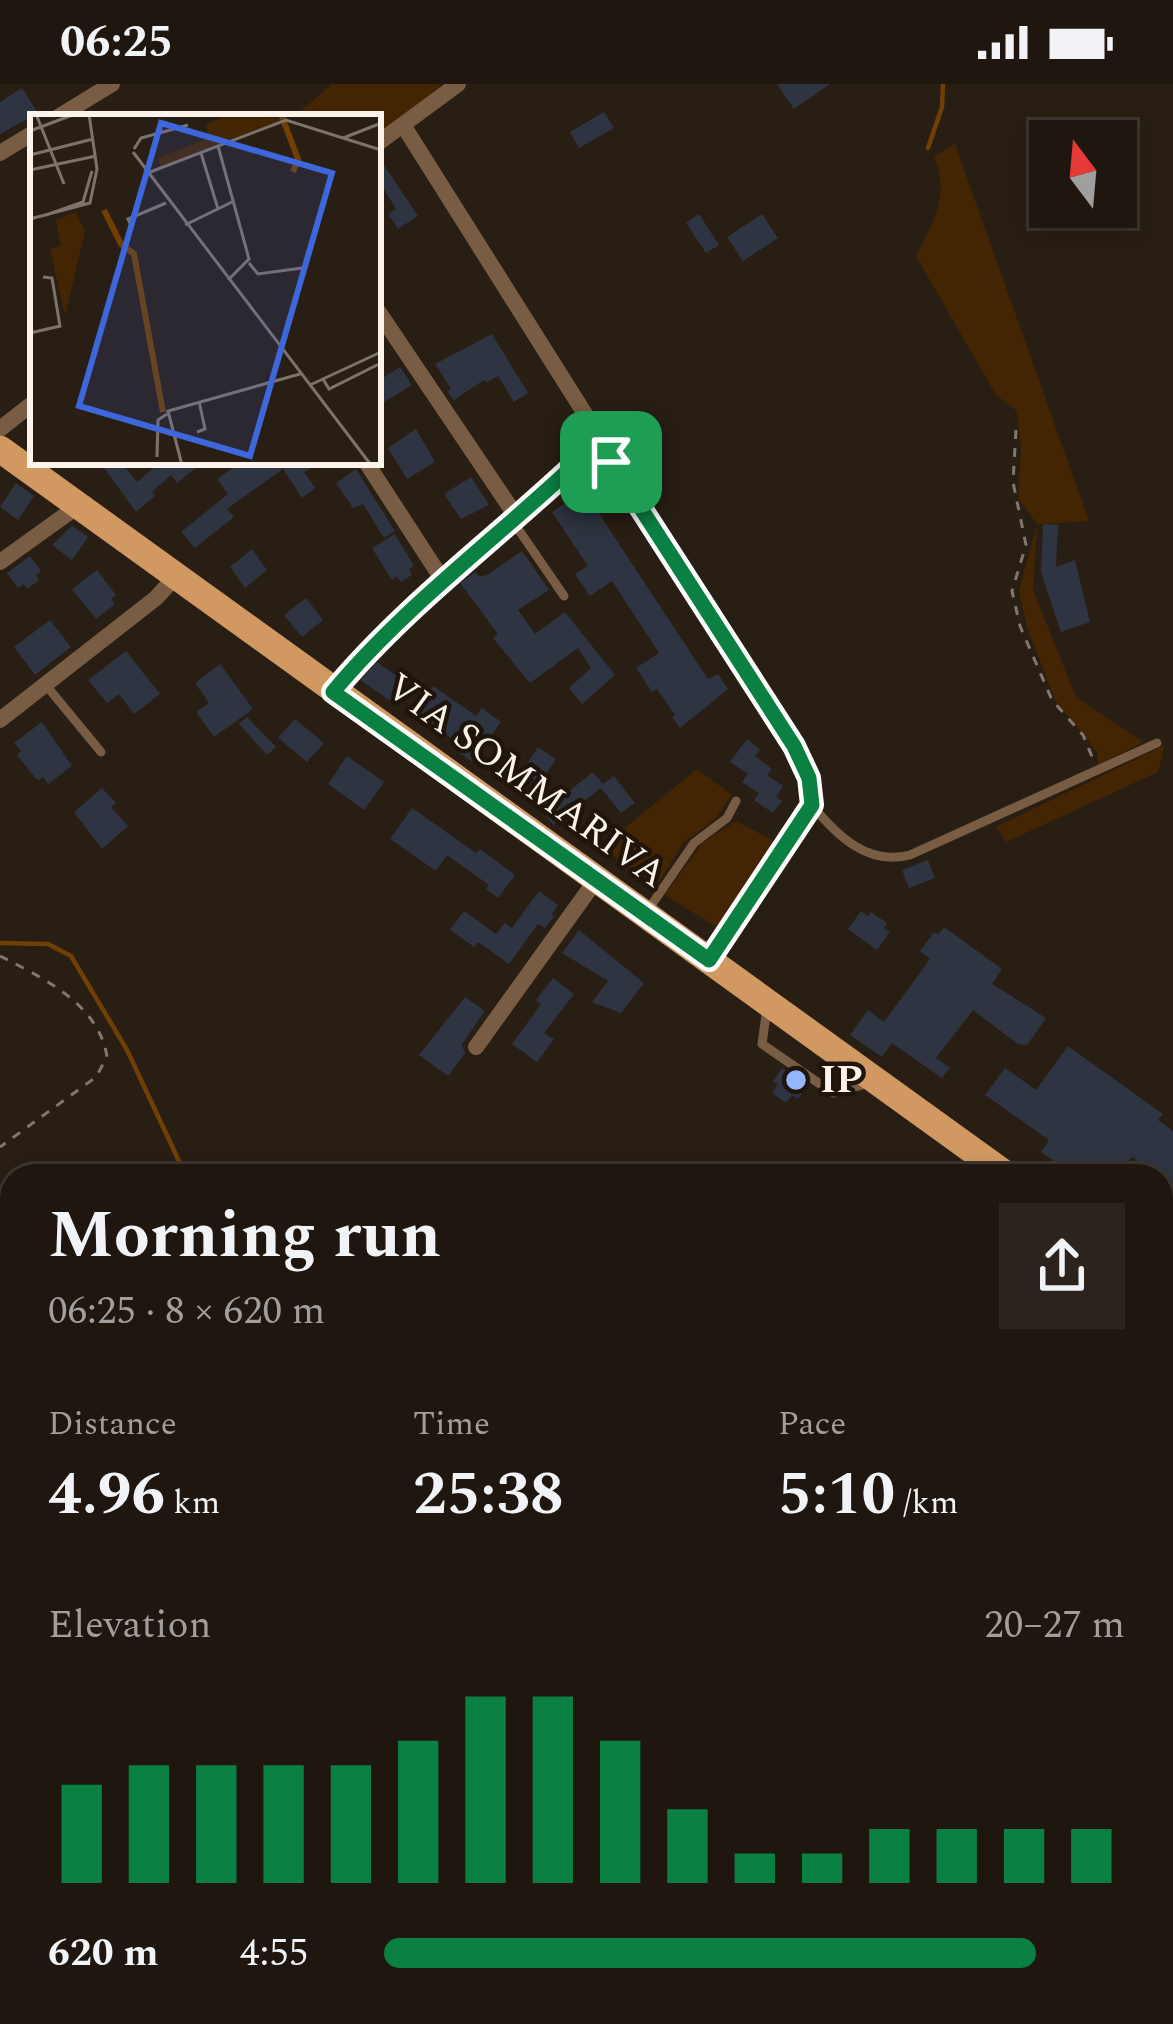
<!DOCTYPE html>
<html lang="en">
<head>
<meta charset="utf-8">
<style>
  body { margin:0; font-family:Spectral,serif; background:#2c231d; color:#f1f3f6; height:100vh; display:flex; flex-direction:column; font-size:45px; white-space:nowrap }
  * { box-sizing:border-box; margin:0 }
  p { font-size:39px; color:#a19f9e }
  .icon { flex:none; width:66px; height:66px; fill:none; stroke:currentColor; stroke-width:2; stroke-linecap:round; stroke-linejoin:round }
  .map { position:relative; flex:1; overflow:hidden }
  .details { position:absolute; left:0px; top:1080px; width:1173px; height:861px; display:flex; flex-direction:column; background:#1f160f; border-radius:36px 36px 0 0; box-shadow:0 6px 18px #0003,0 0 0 3px #3c352f }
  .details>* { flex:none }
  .needle { width:78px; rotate:344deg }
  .controls { position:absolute; left:1029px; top:36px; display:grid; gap:24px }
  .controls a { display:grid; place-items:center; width:108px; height:108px; border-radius:0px; background:#1f160f; box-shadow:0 6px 18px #0003,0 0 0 3px #3c352f; font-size:60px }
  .pin { position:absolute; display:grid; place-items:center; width:102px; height:102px; color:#fff; margin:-51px; border-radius:24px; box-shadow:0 6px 18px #0006 }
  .round { display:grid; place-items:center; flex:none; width:126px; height:126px; border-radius:0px; background:#2c231d }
  .summary { display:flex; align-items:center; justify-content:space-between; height:204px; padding:0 48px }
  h1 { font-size:66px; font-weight:700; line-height:90px }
  .metrics { display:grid; grid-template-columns:repeat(3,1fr); gap:18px; height:204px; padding:12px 48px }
  .metrics div { display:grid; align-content:center }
  .metrics b { font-size:60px; font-weight:700 }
  .metrics small { font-size:33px; font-weight:400 }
  .metrics p { font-size:33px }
  .chart { height:336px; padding:24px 48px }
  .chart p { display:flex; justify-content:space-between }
  .chart svg { width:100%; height:216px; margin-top:12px; stroke:#0b8043; stroke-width:6 }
  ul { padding:0 48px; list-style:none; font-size:39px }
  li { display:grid; grid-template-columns:192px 144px 1fr; align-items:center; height:90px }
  li i { height:30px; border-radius:15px; background:#0b8043 }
  .status { display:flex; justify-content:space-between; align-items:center; height:84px; padding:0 60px; background:#1f160f; direction:ltr }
  .status svg { height:33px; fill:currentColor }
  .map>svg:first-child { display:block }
</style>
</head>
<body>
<div class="status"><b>06:25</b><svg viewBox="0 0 49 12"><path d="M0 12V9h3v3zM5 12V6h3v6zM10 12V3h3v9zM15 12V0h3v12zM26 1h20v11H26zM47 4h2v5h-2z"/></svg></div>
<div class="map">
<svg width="1173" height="1940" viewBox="0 0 1173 1940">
  <rect width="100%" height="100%" fill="#291e14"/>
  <path fill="#432503" d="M 332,0 L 439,0 L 442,5 L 378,52 L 378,33 L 294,33 Z
    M 955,60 L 1089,437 L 1037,440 L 1033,506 L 1076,613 L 1143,658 L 1098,681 L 1097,668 L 1055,616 L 1027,543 L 1019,507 L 1037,440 L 1018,414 L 1021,365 L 1017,327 L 996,311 L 916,172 C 932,141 951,108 934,73 Z
    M 1165,661 L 1158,688 L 1006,758 L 996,743 Z
    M 697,685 L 732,711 L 715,735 L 683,759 L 656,803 L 601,763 Z
    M 736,737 L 774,757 L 718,844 L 665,811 L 702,759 Z"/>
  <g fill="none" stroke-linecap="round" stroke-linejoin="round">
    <path stroke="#6f3f03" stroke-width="4.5" d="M 928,64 L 942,23 L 943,0
      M 0,859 L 48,860 L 71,872 L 127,966 L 186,1092
      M 549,1929 L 554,1940"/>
  </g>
  <path fill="#2e3441" d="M 777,0 L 830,0 L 794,25 Z
    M 22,4 L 38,29 L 0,50 L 0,18 Z
    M 604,28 L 614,44 L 579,64 L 570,48 Z
    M 378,72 L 418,132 L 398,145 L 388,130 L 396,125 L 378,95 Z
    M 699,130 L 719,161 L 706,169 L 686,139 Z
    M 762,130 L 778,154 L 743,177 L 727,153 Z
    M 492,250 L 528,309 L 514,318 L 498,292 L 486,299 L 484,296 L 454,316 L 447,307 L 451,305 L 435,280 Z
    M 400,283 L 412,301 L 378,322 L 378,297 Z
    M 416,345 L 435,378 L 407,395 L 388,364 Z
    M 100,378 L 121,378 L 137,398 L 161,378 L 203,378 L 177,399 L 171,391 L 152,408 L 155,412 L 136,428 Z
    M 241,378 L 321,378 L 304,388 L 315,404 L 302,414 L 283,385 L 227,425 L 234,433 L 195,464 L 181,448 L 228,410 L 217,395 Z
    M 356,385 L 395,447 L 384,454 L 363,420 L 353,424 L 336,399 Z
    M 471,393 L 489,421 L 461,435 L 444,410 Z
    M 16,399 L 34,412 L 18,436 L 0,423 Z
    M 584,407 L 708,595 L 718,590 L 728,605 L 680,644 L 672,633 L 675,631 L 657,605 L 652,608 L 636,584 L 659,569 L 612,497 L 590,512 L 575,490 L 588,482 L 552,428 Z
    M 1043,440 L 1058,441 L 1056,483 L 1075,476 L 1090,538 L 1061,548 L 1041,488 Z
    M 72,442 L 88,453 L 72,476 L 52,461 Z
    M 395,450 L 414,482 L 409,485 L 412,491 L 401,498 L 397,492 L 392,496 L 372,464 Z
    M 252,465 L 267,486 L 245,504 L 230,483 Z
    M 522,467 L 549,506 L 518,526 L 535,550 L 565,528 L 615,591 L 582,620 L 569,604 L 591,584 L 578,564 L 530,599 L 493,554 L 498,550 L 460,499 L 476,488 L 479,493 L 487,491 Z
    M 30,472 L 41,487 L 36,491 L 39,496 L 27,505 L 24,500 L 18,504 L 7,489 Z
    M 97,486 L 116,511 L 111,515 L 115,520 L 96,535 L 72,505 Z
    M 306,514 L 323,536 L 302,553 L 284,531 Z
    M 50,536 L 71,563 L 35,591 L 14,563 Z
    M 126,567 L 160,610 L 134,630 L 119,610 L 107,619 L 88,596 Z
    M 377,578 L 405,598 L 391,617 L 360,596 Z
    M 220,580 L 253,625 L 214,653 L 196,628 L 209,619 L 195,599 Z
    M 433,602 L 476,632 L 482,624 L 501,638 L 472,678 L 453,664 L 457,658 L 414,629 Z
    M 247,633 L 276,663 L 267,671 L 239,640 Z
    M 295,635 L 324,659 L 307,678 L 278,654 Z
    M 42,638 L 72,682 L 48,700 L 43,693 L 38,697 L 17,671 L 21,667 L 14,659 Z
    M 747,655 L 760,665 L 755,672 L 772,685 L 767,691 L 783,702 L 776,713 L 782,717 L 773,729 L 754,716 L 759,709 L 742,698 L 748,690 L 730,678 Z
    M 538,663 L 556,675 L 540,699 L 522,688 Z
    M 347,672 L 384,698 L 364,726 L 328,700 Z
    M 593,688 L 603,700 L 614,692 L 635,719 L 621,729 L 601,704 L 553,741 L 543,728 Z
    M 102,704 L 116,719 L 111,723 L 128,742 L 102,765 L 74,728 Z
    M 412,724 L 476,769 L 480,765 L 515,791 L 498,814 L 486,805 L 489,801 L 447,771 L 436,787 L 390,755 Z
    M 928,776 L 935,794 L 909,804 L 902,786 Z
    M 539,807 L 558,821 L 552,830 L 554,832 L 545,844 L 538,840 L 509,880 L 478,858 L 474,863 L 450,846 L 464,827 L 496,850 L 505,839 L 512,844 Z
    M 861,827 L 868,832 L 871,828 L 887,839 L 884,844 L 890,848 L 877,866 L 848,845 Z
    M 944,843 L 1002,885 L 992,900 L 1046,934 L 1027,961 L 1018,960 L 973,926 L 936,974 L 950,984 L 942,994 L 892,959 L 882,973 L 850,951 L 868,926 L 884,938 L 930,875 L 920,867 L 934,848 L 938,851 Z
    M 579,846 L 644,899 L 621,929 L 592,918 L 608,897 L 562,869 Z
    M 553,894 L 574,910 L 544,949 L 554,955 L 537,978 L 512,960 L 541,920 L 536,916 Z
    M 465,913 L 485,927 L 462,960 L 465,969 L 448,992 L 419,971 Z
    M 1068,962 L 1163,1030 L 1158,1036 L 1173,1047 L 1173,1103 L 1132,1073 L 1118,1092 L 1076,1092 L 1041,1068 L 1049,1056 L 985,1011 L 1005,984 L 1036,1006 Z
    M 782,984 L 807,1002 L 798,1015 L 792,1011 L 786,1019 L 772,1009 L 778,1000 L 773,997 Z"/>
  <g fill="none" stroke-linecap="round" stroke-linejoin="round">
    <path stroke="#81776f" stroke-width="3" stroke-dasharray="9 9" stroke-linecap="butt" d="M 1016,346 L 1013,398 L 1026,461 L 1012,507 L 1020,542 L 1052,616 L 1083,651 L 1093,675
      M 0,872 C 43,894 99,920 107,973 L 96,993 L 0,1063"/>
    <path stroke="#785c43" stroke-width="9" d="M 514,439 L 564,512
      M 45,600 L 101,668
      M 812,721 C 837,752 868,782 910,771 L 1157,659
      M 648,826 L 694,759 L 727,734 L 736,717
      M 767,924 L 762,960 L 833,1009 L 866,1000
      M 532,1929 L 537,1940"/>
    <path stroke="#785c43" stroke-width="16" d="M 58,33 L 112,0
      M 403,41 L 597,349 L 598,367
      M 378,59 L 458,0
      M 0,69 L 33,49
      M 378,227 L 518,435
      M 0,345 L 33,319
      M 598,367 L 611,378 L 794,662 L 809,695 L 812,721 L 709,876
      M 366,378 L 444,498
      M 0,478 L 78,422
      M 333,607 C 408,519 504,449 587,369 L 598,367
      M 0,636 L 156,514 L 176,492
      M 476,963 L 596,796
      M 1161,1447 L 1173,1439
      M 629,1929 L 636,1940"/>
    <path stroke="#d19861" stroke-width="27" d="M 0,365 L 1008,1092
      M 1161,1203 L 1173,1212"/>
  </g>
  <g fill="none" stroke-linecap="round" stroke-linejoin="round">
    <g stroke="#fff" stroke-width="24">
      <path id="route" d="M 598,367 L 611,378 L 794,662 L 809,694 L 812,721 L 709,876 L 333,608 C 407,519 504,449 587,369 Z"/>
    </g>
    <use href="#route" stroke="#0b8043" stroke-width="15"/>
  </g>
  <circle fill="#96b6fd" stroke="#1f150b" stroke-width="4.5" cx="796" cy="996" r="12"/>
  <g text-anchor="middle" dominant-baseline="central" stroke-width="9" stroke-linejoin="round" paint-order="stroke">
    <g font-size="39" fill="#fbf3ec" stroke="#1f150b">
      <text transform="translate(526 697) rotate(36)">VIA SOMMARIVA</text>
    </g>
    <g font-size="39" font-weight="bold" fill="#fbf3ec" stroke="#1f150b" text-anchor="start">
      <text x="820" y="996">IP</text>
    </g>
  </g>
  <g transform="translate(30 30)">
    <rect width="351" height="351" fill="#291e14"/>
    <path d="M 200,0 L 254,5 L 131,53 L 127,44 L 178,24 L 176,10 ZM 46,98 L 55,118 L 35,202 L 20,135 L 31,132 L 26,106 Z" fill="#432503"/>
    <path fill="none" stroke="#6f3f03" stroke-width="6" d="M 251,0 L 268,45 L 263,58M 74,96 L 91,130 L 104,140 L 133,298"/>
    <path fill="none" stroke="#7d736a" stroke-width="3" d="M 6,0 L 34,70M 0,17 L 45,0M 313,24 L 349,10M 188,32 L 219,145 L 198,166M 104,35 L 111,24 L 158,11M 103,38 L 341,351M 171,39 L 188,95M 0,41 L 63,25M 0,56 L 66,42M 115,60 L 256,6 L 351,36M 16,101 L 53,88 L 62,57M 0,105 L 60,89 L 67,55 L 59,0M 101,111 L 98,105 L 136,89M 155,111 L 202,88M 219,149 L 228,160 L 272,154M 0,219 L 30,212 L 22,164 L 13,163M 293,265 L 299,275 L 351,249M 280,271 L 351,238M 167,318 L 175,315 L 169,287M 127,343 L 128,306 L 137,300M 152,351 L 138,297 L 270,260"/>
    <path fill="#3e67db" fill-opacity="0.15" stroke="#3e67db" stroke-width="6" d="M 131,9 L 302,59 L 220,342 L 49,292 Z"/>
    <rect width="351" height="351" fill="none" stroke="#fbf3ec" stroke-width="6"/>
  </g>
</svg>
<div class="controls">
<a><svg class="needle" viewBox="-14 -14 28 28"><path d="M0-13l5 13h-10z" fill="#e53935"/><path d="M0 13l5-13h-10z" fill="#a19f9e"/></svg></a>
</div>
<div class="pin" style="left:611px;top:378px;background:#1e9e55"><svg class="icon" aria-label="arrive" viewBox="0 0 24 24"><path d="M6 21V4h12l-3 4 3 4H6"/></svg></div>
<section class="details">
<div class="summary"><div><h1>Morning run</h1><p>06:25 · 8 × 620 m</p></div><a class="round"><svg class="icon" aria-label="share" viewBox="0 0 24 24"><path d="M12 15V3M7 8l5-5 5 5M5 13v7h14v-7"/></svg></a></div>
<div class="metrics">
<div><p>Distance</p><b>4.96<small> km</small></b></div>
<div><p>Time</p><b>25:38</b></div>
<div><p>Pace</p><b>5:10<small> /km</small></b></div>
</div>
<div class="chart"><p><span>Elevation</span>20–27 m</p>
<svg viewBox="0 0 160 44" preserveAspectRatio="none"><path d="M5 44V24M15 44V20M25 44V20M35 44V20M45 44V20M55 44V15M65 44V6M75 44V6M85 44V15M95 44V29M105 44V38M115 44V38M125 44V33M135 44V33M145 44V33M155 44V33"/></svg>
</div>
<ul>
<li><b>620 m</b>4:55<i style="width:88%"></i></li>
</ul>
</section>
</div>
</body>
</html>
